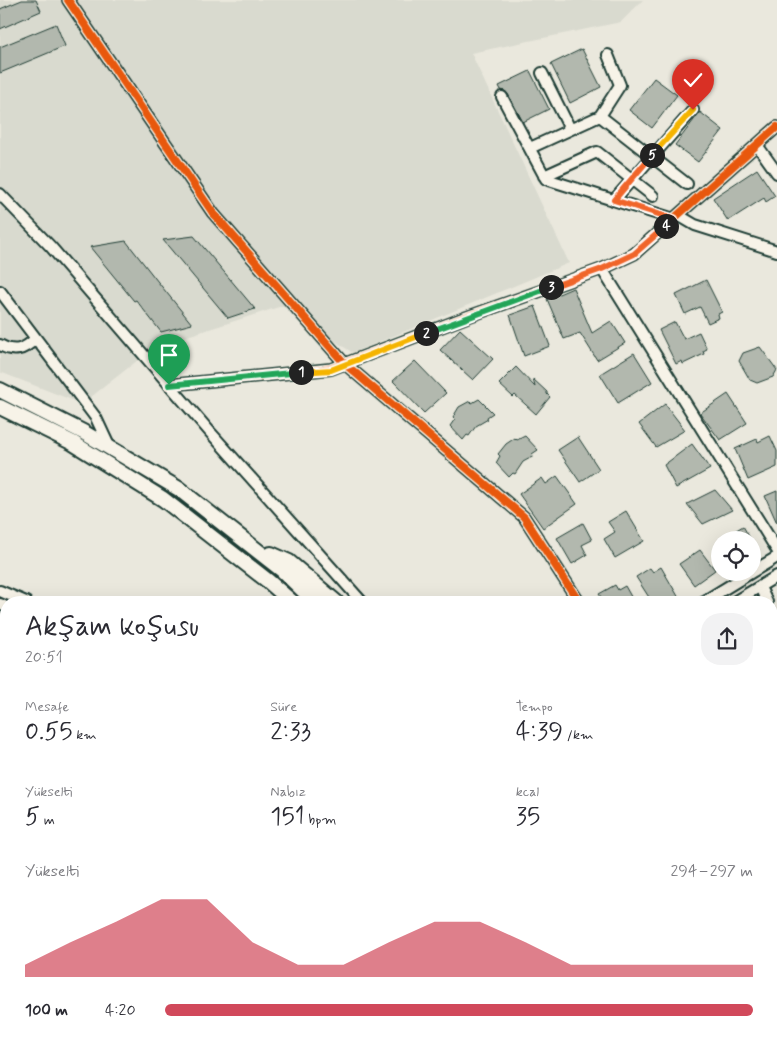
<!DOCTYPE html>
<html lang="tr">
<head>
<meta charset="utf-8">
<style>
  body { margin:0; font-family:Mynerve,sans-serif; background:#f2f2f3; color:#2b2b33; height:100vh; display:flex; flex-direction:column; font-size:19px; white-space:nowrap }
  * { box-sizing:border-box; margin:0 }
  p { font-size:16px; color:#7c7c81 }
  .icon { flex:none; width:28px; height:28px; fill:none; stroke:currentColor; stroke-width:2; stroke-linecap:round; stroke-linejoin:round }
  .map { position:relative; flex:1; overflow:hidden }
  .sheet { position:absolute; left:0px; top:596px; width:778px; height:444px; display:flex; flex-direction:column; background:#fff; border-radius:20px 20px 0 0; box-shadow:0 5px 20px #0002 }
  .sheet>* { flex:none }
  .tools { position:absolute; left:711px; top:531px; display:grid; gap:10px }
  .tools a { display:grid; place-items:center; width:50px; height:50px; border-radius:50%; background:#fff; box-shadow:0 5px 20px #0002; font-size:25px }
  .pin { position:absolute; display:grid; place-items:center; width:42px; height:42px; color:#fff; margin:-51px -21px; border-radius:50% 50% 50% 0; rotate:-45deg; box-shadow:0 0 5px #0007 }
  .pin .icon { rotate:45deg }
  .km { position:absolute; width:25px; height:25px; margin:-12px; border-radius:50%; background:#222; color:#fff; font-size:14px; line-height:25px; text-align:center }
  .round { display:grid; place-items:center; flex:none; width:52px; height:52px; border-radius:20px; background:#f2f2f3 }
  .summary { display:flex; align-items:center; justify-content:space-between; height:85px; padding:0 25px }
  h1 { font-size:28px; font-weight:600; line-height:38px }
  .stats { display:grid; grid-template-columns:repeat(3,1fr); gap:8px; height:85px; padding:5px 25px }
  .stats div { display:grid; align-content:center }
  .stats b { font-size:25px; font-weight:600 }
  .stats small { font-size:14px; font-weight:400 }
  .stats p { font-size:14px }
  .chart { height:140px; padding:10px 25px }
  .chart p { display:flex; justify-content:space-between }
  .chart svg { width:100%; height:90px; margin-top:5px; fill:#d1495b; opacity:.7 }
  ul { padding:0 25px; list-style:none; font-size:16px }
  li { display:grid; grid-template-columns:80px 60px 1fr; align-items:center; height:38px }
  li i { height:12px; border-radius:6px; background:#d1495b }
  .map>svg:first-child { display:block }
</style>
</head>
<body>
<div class="map">
<svg width="777" height="1039" viewBox="0 0 777 1039">
  <rect width="100%" height="100%" fill="#eae8dd"/>
  <filter id="ink" filterUnits="userSpaceOnUse"><feTurbulence type="fractalNoise" baseFrequency=".02" numOctaves="2"/><feDisplacementMap in="SourceGraphic" scale="10" xChannelSelector="R" yChannelSelector="G"/><feConvolveMatrix kernelMatrix="1 2 1 2 8 2 1 2 1" color-interpolation-filters="sRGB"/></filter>
  <g filter="url(#ink)">
    <path fill="#d9dacf" d="M 0,0 L 643,0 L 621,22 L 471,53 L 569,263 L 353,353 L 282,306 L 156,346 L 82,404 L 0,372 Z"/>
    <path fill="#b2b8ae" stroke="#1f3d34" d="M 22,0 L 36,0 L 41,11 L 0,29 L 0,9 Z
      M 56,24 L 65,46 L 0,73 L 0,47 Z
      M 582,49 L 601,87 L 570,103 L 551,64 Z
      M 530,71 L 549,109 L 523,122 L 508,94 L 505,91 L 501,90 L 499,86 Z
      M 654,78 L 677,95 L 652,128 L 629,110 Z
      M 700,112 L 723,130 L 698,162 L 675,145 Z
      M 757,169 L 775,196 L 766,202 L 764,198 L 728,221 L 713,198 Z
      M 194,236 L 255,309 L 228,318 L 163,240 Z
      M 126,241 L 158,282 L 192,324 L 161,332 L 136,300 L 134,301 L 90,247 Z
      M 706,280 L 722,312 L 718,314 L 719,318 L 708,323 L 700,307 L 685,314 L 676,295 Z
      M 573,288 L 592,333 L 611,321 L 625,343 L 597,360 L 580,333 L 564,339 L 547,299 Z
      M 535,306 L 550,346 L 524,356 L 510,315 Z
      M 675,322 L 684,339 L 699,332 L 707,349 L 703,351 L 704,354 L 683,364 L 682,361 L 676,364 L 659,330 Z
      M 460,329 L 493,359 L 473,380 L 440,350 Z
      M 760,347 L 777,370 L 773,377 L 757,383 L 750,380 L 739,361 L 743,353 Z
      M 634,353 L 652,382 L 618,403 L 600,374 Z
      M 415,361 L 446,393 L 424,413 L 393,381 Z
      M 516,367 L 535,387 L 533,379 L 547,392 L 547,394 L 550,397 L 536,414 L 515,395 L 513,397 L 499,384 Z
      M 728,394 L 747,423 L 720,440 L 700,413 Z
      M 479,399 L 493,413 L 487,417 L 488,419 L 476,426 L 469,436 L 467,435 L 463,440 L 450,426 L 455,419 L 453,417 L 459,407 L 470,401 L 472,403 Z
      M 665,404 L 685,430 L 656,447 L 639,424 Z
      M 525,436 L 538,450 L 532,454 L 534,456 L 523,462 L 515,474 L 513,473 L 509,477 L 496,463 L 500,456 L 498,454 L 506,444 L 515,438 L 517,440 Z
      M 770,436 L 777,451 L 777,467 L 748,480 L 735,449 L 757,439 L 758,442 Z
      M 578,437 L 599,469 L 580,482 L 558,450 Z
      M 692,444 L 710,469 L 676,488 L 664,465 Z
      M 557,476 L 577,504 L 543,528 L 519,494 L 542,478 L 546,484 Z
      M 715,490 L 732,510 L 703,524 L 687,504 Z
      M 777,491 L 777,523 L 765,496 Z
      M 626,511 L 644,541 L 615,558 L 604,539 L 615,532 L 608,522 Z
      M 583,523 L 592,540 L 582,545 L 587,555 L 572,564 L 557,538 Z
      M 743,526 L 751,540 L 720,540 Z
      M 700,550 L 715,570 L 694,585 L 679,564 Z
      M 661,567 L 679,598 L 671,602 L 652,602 L 636,577 L 650,568 L 653,572 Z
      M 615,585 L 618,590 L 625,586 L 634,602 L 604,602 L 599,594 Z"/>
    <g fill="none" stroke-linecap="round" stroke-linejoin="round">
      <g stroke="#1f3d34" stroke-width="14">
        <path id="minor" d="M 68,0 L 213,213 L 345,364 L 524,517 L 579,602
          M 542,73 L 570,129
          M 502,97 L 546,179 L 674,219
          M 600,116 L 620,85 L 608,55
          M 757,145 L 777,173
          M 530,148 L 600,116 L 687,184
          M 544,176 L 597,152 L 653,196
          M 0,194 L 51,247 L 210,432 L 362,602
          M 614,200 L 693,110
          M 678,215 L 695,225 L 777,251
          M 602,269 L 777,550
          M 0,291 L 96,418 L 110,448
          M 0,345 C 14,353 24,350 35,339
          M 169,385 L 331,369 L 467,317 L 602,269 L 634,254 L 777,127
          M 752,572 L 777,557
          M 760,587 L 767,602
          M 0,591 L 26,602
          M 703,602 L 752,572
          M 734,602 L 777,576
          M 0,604 L 6,607
          M 771,613 L 777,626
          M 771,689 L 777,686
          M 0,837 L 6,841
          M 771,848 L 777,856
          M 773,1004 L 777,1010
          M 171,1034 L 174,1039
          M 387,1034 L 390,1039
          M 401,1034 L 404,1039
          M 677,1034 L 688,1039
          M 696,1034 L 700,1039
          M 716,1039 L 725,1034"/>
      </g>
      <g stroke="#1f3d34" stroke-width="18">
        <path id="highway" d="M 0,390 L 83,432 L 179,489 L 282,570 L 315,602
          M 0,407 L 73,443 L 163,499 L 268,581 L 292,602
          M 271,554 L 289,562 L 336,602
          M 586,1034 L 590,1039
          M 602,1034 L 605,1039
          M 620,1034 L 623,1039
          M 638,1034 L 641,1039"/>
      </g>
      <use href="#minor" stroke="#f7f3e8" stroke-width="10"/>
      <use href="#highway" stroke="#f7f3e8" stroke-width="14"/>
      <g stroke="#f7f3e8" stroke-width="11">
        <path id="cycleway" d="M 68,0 L 213,213 L 345,364 L 524,517 L 579,602
          M 169,385 L 331,369 L 467,317 L 602,269 L 634,254 L 777,127"/>
      </g>
      <use href="#cycleway" stroke="#e8590c" stroke-width="8"/>
    </g>
  </g>
  <g fill="none" stroke-linecap="round" stroke-linejoin="round" filter="url(#ink)">
    <g stroke="#fff" stroke-width="10">
      <path id="split-1" d="M 169,385 L 301,372"/>
    </g>
    <g stroke="#fff" stroke-width="10">
      <path id="split-2" d="M 301,372 L 331,370 L 426,333"/>
    </g>
    <g stroke="#fff" stroke-width="10">
      <path id="split-3" d="M 426,333 L 551,287"/>
    </g>
    <g stroke="#fff" stroke-width="10">
      <path id="split-4" d="M 551,287 L 602,269 L 634,254 L 666,226"/>
    </g>
    <g stroke="#fff" stroke-width="10">
      <path id="split-5" d="M 652,155 L 614,200 L 674,219 L 666,226"/>
    </g>
    <g stroke="#fff" stroke-width="10">
      <path id="split-6" d="M 652,155 L 693,110"/>
    </g>
    <use href="#split-1" stroke="#22a559" stroke-width="6"/>
    <use href="#split-2" stroke="#f5b400" stroke-width="6"/>
    <use href="#split-3" stroke="#22a559" stroke-width="6"/>
    <use href="#split-4" stroke="#f0652b" stroke-width="6"/>
    <use href="#split-5" stroke="#f0652b" stroke-width="6"/>
    <use href="#split-6" stroke="#f5b400" stroke-width="6"/>
  </g>
</svg>
<div class="tools">
<a><svg class="icon" aria-label="locate" viewBox="0 0 24 24"><circle cx="12" cy="12" r="6"/><path d="M12 2v4M12 18v4M2 12h4M18 12h4"/></svg></a>
</div>
<div class="pin" style="left:169px;top:385px;background:#1e9e55"><svg class="icon" aria-label="arrive" viewBox="0 0 24 24"><path d="M6 21V4h12l-3 4 3 4H6"/></svg></div>
<div class="pin" style="left:693px;top:110px;background:#d93025"><svg class="icon" aria-label="check" viewBox="0 0 24 24"><path d="M5 12l5 5 9-10"/></svg></div>
<b class="km" style="left:301px;top:372px">1</b>
<b class="km" style="left:426px;top:333px">2</b>
<b class="km" style="left:551px;top:287px">3</b>
<b class="km" style="left:666px;top:226px">4</b>
<b class="km" style="left:652px;top:155px">5</b>
<section class="sheet">
<div class="summary"><div><h1>Akşam koşusu</h1><p>20:51</p></div><a class="round"><svg class="icon" aria-label="share" viewBox="0 0 24 24"><path d="M12 15V3M7 8l5-5 5 5M5 13v7h14v-7"/></svg></a></div>
<div class="stats">
<div><p>Mesafe</p><b>0.55<small> km</small></b></div>
<div><p>Süre</p><b>2:33</b></div>
<div><p>Tempo</p><b>4:39<small> /km</small></b></div>
</div>
<div class="stats">
<div><p>Yükselti</p><b>5<small> m</small></b></div>
<div><p>Nabız</p><b>151<small> bpm</small></b></div>
<div><p>kcal</p><b>35</b></div>
</div>
<div class="chart"><p><span>Yükselti</span>294–297 m</p>
<svg viewBox="0 0 160 44" preserveAspectRatio="none"><path d="M0 44V38L10 27L20 17L30 6L40 6L50 27L60 38L70 38L80 27L90 17L100 17L110 27L120 38L130 38L140 38L150 38L160 38V44z"/></svg>
</div>
<ul>
<li><b>100 m</b>4:20<i style="width:100%"></i></li>
</ul>
</section>
</div>
</body>
</html>
